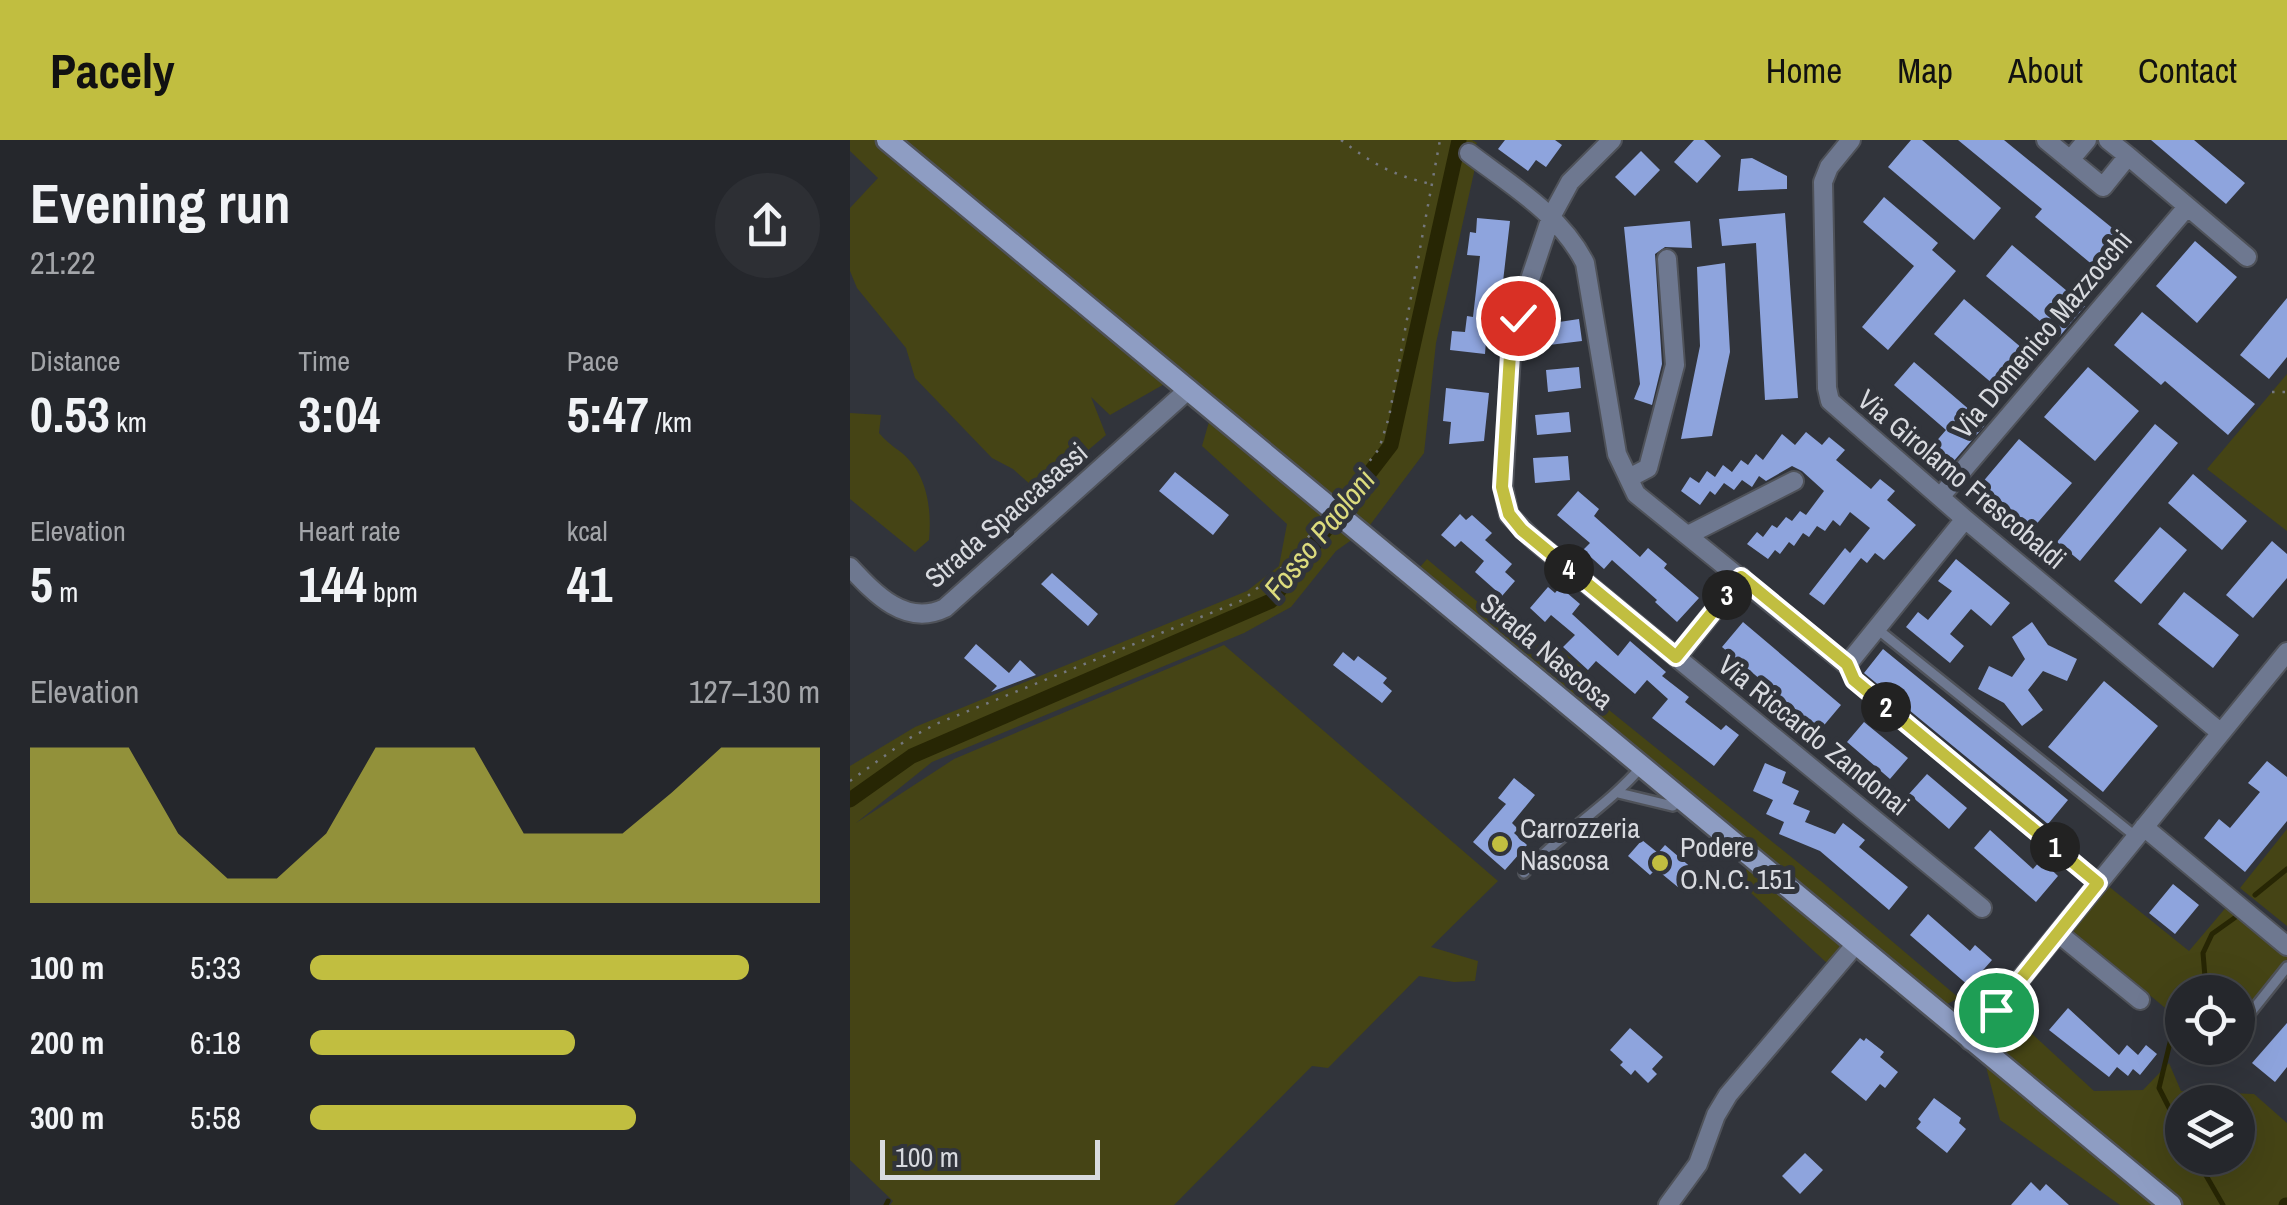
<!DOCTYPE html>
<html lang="en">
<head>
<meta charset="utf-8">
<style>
  body { margin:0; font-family:"Archivo Narrow",sans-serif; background:#2d2f34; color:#f1f3f6; height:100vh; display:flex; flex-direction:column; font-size:38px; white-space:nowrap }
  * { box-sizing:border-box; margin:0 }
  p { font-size:32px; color:#a3a5a9 }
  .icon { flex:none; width:55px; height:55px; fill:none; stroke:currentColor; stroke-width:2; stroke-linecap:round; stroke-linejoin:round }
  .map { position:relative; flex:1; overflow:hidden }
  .side { display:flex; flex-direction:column; background:#25272c; width:850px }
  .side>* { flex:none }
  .tools { position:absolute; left:1315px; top:835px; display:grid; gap:20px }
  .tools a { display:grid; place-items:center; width:90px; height:90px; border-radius:50%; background:#25272c; box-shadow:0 10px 40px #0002,0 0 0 2px #424448; font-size:50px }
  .scale { position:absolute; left:30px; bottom:25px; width:220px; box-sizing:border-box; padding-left:10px; border:5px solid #d8dadf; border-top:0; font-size:28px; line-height:35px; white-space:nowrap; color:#d8dadf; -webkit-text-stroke:8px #31343b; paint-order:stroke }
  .pin { position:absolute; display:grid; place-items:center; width:85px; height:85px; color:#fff; margin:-42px; border:5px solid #fff; border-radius:50%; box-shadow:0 2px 10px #0007 }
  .km { position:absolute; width:50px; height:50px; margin:-25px; border-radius:50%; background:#222; color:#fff; font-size:28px; line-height:50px; text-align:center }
  .round { display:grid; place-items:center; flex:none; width:105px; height:105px; border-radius:52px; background:#2d2f34 }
  .summary { display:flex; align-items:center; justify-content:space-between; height:170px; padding:0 30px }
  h1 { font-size:55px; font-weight:700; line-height:75px }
  .metrics { display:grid; grid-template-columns:repeat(3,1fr); gap:15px; height:170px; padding:10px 30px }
  .metrics div { display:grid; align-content:center }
  .metrics b { font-size:50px; font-weight:700 }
  .metrics small { font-size:28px; font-weight:400 }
  .metrics p { font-size:28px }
  .chart { height:280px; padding:20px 30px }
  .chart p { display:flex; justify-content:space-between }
  .chart svg { width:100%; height:180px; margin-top:10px; fill:#c1be40; opacity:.7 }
  ul { padding:0 30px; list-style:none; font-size:32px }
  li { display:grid; grid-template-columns:160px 120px 1fr; align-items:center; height:75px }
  li i { height:25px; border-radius:12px; background:#c1be40 }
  header { display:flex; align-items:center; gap:60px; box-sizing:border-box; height:140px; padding:0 50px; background:#c1be40; color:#111 }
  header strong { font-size:48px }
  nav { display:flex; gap:55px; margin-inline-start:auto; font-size:35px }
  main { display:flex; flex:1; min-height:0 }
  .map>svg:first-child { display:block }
</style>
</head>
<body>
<header>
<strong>Pacely</strong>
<nav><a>Home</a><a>Map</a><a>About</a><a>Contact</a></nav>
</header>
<main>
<section class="side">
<div class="summary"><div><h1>Evening run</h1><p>21:22</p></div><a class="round"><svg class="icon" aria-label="share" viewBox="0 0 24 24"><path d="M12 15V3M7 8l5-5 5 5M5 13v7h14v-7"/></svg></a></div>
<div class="metrics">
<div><p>Distance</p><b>0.53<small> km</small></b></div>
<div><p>Time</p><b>3:04</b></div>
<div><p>Pace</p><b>5:47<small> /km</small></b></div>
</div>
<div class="metrics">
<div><p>Elevation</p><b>5<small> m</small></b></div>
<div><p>Heart rate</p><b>144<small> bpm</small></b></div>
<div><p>kcal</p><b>41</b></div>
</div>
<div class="chart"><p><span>Elevation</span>127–130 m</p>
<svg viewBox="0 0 160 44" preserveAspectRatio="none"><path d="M0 44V6L10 6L20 6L30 27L40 38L50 38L60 27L70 6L80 6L90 6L100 27L110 27L120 27L130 17L140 6L150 6L160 6V44z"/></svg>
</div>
<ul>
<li><b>100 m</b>5:33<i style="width:86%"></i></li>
<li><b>200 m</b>6:18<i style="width:52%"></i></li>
<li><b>300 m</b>5:58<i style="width:64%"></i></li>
</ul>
</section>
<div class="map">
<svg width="1437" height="1065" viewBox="0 0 1437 1065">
  <rect width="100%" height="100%" fill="#31343b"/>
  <path fill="#454415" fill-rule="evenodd" d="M 0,0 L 622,0 L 627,3 L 617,20 L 625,28 L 586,203 L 574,313 L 517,389 L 486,411 L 441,467 L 394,493 L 82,622 L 6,683 L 104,619 L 374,505 L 648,741 L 581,807 L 628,821 L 625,841 L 604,842 L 569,836 L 478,928 L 462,926 L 324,1065 L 40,1065 L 43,1061 L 0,1020 L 0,626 L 65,587 L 397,451 L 429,426 L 437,384 L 352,306 L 365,261 L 332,234 L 260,275 L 241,257 L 256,295 L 197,345 L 181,345 L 163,329 L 142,318 L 65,238 L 56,208 L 7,148 L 0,131 L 0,68 L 28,38 L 0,11 Z
    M 1437,234 L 1437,391 L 1357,329 Z
    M 0,273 L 31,275 L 29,293 C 36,301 40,304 48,310 C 77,331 82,367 79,400 L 65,412 L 0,359 Z
    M 577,419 L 681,507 L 701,501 L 737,532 L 728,545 L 971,741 L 1109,858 L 1091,867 L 1017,806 L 978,824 L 888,741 L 906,717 L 565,433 Z
    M 1437,689 L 1437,786 L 1390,748 Z
    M 1257,745 L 1339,811 L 1378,765 L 1437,814 L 1437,819 L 1388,878 L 1388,852 L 1332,852 L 1332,882 L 1224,792 L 1225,784 Z
    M 1154,868 L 1244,951 L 1293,950 L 1319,923 L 1331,951 L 1404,954 L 1437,983 L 1437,1065 L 1270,1065 L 1150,980 L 1129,900 ZM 1332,962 L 1388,962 L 1388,1018 L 1332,1018 Z"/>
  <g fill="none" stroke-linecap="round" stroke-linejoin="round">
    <path stroke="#272604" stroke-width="5" d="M 1405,755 L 1437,729
      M 1346,852 L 1355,837 L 1353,813 L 1362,794 L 1390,774
      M 1332,871 L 1326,878 L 1309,948 L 1332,993
      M 1346,1018 L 1373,1065
      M 36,1065 L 38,1061"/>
    <path stroke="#272604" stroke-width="15" d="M 0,660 L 62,616 L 421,461 L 541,305 L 609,0
      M 1436,1065 L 1437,1065"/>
  </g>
  <path fill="#8ea4dd" d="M 655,0 L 705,0 L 712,5 L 696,27 L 686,20 L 678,31 L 648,9 Z
    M 844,0 L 854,0 L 871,16 L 847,43 L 824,22 Z
    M 1061,0 L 1072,0 L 1151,68 L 1124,100 L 1038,27 Z
    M 1108,0 L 1154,0 L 1282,104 L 1256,136 L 1185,77 L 1192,69 Z
    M 1301,0 L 1344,0 L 1395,43 L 1376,64 Z
    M 791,11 L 810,30 L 785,56 L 765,37 Z
    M 902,18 L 937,36 L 937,49 L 888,51 L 891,19 Z
    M 1034,57 L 1088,103 L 1082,110 L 1106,131 L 1038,210 L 1012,187 L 1064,126 L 1013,82 Z
    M 935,73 L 948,258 L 915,260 L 906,103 L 872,106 L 869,79 Z
    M 627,78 L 660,81 L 646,202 L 636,201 L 635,214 L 600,210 L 602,191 L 615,192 L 617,176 L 623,177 L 630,116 L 617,115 L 620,92 L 626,93 Z
    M 840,81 L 842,108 L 815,107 L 805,114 L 812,224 L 802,265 L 784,259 L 790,244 L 774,87 Z
    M 1345,101 L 1387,137 L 1347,183 L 1306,146 Z
    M 1162,105 L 1235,166 L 1209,197 L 1136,136 Z
    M 875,123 L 880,212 L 862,296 L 831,299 L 850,206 L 847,127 Z
    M 1437,158 L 1437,217 L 1419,239 L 1390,215 Z
    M 1114,159 L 1186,220 L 1156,255 L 1084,194 Z
    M 1292,172 L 1405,264 L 1378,295 L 1315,241 L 1311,245 L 1264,205 Z
    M 729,179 L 732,201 L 699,205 L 696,184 Z
    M 1064,222 L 1136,284 L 1103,322 L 1083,305 L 1096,290 L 1044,245 Z
    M 729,227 L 731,248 L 698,252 L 696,230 Z
    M 1238,227 L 1289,271 L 1245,321 L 1194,277 Z
    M 596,248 L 639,253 L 634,301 L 599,304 L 601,282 L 593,281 Z
    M 719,272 L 721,292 L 687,295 L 685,275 Z
    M 1305,284 L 1328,303 L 1230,421 L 1207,402 Z
    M 956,292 L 972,305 L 979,297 L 995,310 L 986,320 L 1021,349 L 1030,339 L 1045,351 L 1037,360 L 1066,385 L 1034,420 L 1025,413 L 1017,423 L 1011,418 L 974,465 L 959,454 L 995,408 L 1000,413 L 1020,388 L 1000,372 L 990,386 L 983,380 L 975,391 L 967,386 L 959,397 L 953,393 L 944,406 L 939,402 L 930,414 L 925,410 L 918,419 L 897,404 L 907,392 L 913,397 L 922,385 L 927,388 L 936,377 L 942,381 L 950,371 L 956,375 L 974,351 L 952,331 L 942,326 L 916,341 L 909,336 L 902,347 L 892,340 L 884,350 L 874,343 L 865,355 L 860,351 L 850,365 L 831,351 L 840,337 L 849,343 L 857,331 L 865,337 L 873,325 L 882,332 L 891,320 L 898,325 L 906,314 L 913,320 L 932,294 L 945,305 Z
    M 1169,299 L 1222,343 L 1183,388 L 1131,344 Z
    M 718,316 L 720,340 L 685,343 L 683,318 Z
    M 325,332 L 379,375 L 363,395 L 309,351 Z
    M 1343,334 L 1397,381 L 1372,410 L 1318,363 Z
    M 728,351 L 749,369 L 744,376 L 790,417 L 798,408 L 817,424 L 814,428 L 849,458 L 827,482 L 805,462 L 807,460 L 762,420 L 754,429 L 733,410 L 740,403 L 707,375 Z
    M 610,374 L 616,380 L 622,375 L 642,393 L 635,400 L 662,424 L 655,432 L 665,441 L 652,456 L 625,432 L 634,421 L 611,401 L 605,407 L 591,395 Z
    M 1310,387 L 1337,410 L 1291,464 L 1264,441 Z
    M 1422,401 L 1437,414 L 1437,438 L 1403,478 L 1376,455 Z
    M 1106,419 L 1160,463 L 1141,486 L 1121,469 L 1100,494 L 1114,506 L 1100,523 L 1056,487 L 1068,472 L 1078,480 L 1102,451 L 1088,441 Z
    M 202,433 L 248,474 L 238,486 L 191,444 Z
    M 698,447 L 705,453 L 710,447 L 730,464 L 722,474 L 768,516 L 780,501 L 816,532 L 812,536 L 839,557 L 835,562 L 871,590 L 876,585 L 889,595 L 864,626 L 802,578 L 818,559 L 797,540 L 785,554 L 746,521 L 738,530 L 713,507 L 725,495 L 701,475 L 695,482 L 680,468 Z
    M 1334,452 L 1389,495 L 1363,528 L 1308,484 Z
    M 893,482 L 991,565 L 970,590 L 872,507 Z
    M 1182,482 L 1198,505 L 1227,519 L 1217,541 L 1193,531 L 1178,550 L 1193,570 L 1172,586 L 1154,563 L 1128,549 L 1139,526 L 1162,537 L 1175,519 L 1162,497 Z
    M 126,504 L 159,533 L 170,520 L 186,535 L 141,552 L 147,546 L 114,518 Z
    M 1033,509 L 1218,660 L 1198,684 L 1014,533 Z
    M 493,512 L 504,521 L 508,516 L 537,538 L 533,543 L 542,551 L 532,563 L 483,525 Z
    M 1254,541 L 1308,586 L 1253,652 L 1198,607 Z
    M 1014,582 L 1058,618 L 1040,639 L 997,602 Z
    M 1417,621 L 1437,637 L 1437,681 L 1395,732 L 1354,698 L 1369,679 L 1380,688 L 1410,652 L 1398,643 Z
    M 915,623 L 936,632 L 932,643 L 949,651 L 943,664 L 960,671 L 955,682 L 985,694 L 993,683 L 1015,700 L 1009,707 L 1058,747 L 1039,770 L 970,711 L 929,694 L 934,682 L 916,674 L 923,660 L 903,651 Z
    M 1077,634 L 1117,668 L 1099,689 L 1059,654 Z
    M 664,638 L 685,655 L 662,683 L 668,689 L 664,693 L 677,705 L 655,730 L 623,702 L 656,664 L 648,658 Z
    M 1140,690 L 1183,729 L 1191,720 L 1208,736 L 1186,762 L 1124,708 Z
    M 792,700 L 808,713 L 815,705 L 844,730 L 829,748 L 806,729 L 800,735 L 778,716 Z
    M 1323,744 L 1349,765 L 1325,794 L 1299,773 Z
    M 1078,774 L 1120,811 L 1125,805 L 1142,820 L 1119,846 L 1060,795 Z
    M 1218,868 L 1269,915 L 1277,905 L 1288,915 L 1296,905 L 1307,914 L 1290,935 L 1283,929 L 1278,936 L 1267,927 L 1259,937 L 1199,890 Z
    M 1437,883 L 1437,927 L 1425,942 L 1402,923 Z
    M 780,888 L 813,917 L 802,929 L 807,934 L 798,943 L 785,930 L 781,935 L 770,925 L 773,922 L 760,910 Z
    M 1010,898 L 1014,901 L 1016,898 L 1034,912 L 1030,917 L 1048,932 L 1035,948 L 1030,944 L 1016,961 L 981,932 Z
    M 1084,958 L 1111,978 L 1109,983 L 1116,989 L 1097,1013 L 1066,988 L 1071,982 L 1068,979 Z
    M 955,1013 L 973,1030 L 950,1054 L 932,1036 Z
    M 1181,1042 L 1190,1051 L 1196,1044 L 1219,1065 L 1161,1065 Z"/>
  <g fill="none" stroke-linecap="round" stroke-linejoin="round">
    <g stroke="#4f5259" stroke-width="14">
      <path id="lane" d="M 1026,488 L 1285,696
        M 997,525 L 1003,541 L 1248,743
        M 769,653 L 823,666 L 829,658
        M 674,733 C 711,693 757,667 792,626
        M 1390,886 L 1437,827"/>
    </g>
    <g stroke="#4f5259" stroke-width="22">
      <path id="street" d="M 762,0 L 720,42 L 701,77 L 667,178 L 661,215 L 653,347 L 659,375 L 685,401 L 1132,768
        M 1001,0 L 979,27 L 973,42 L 977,248 L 980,261 L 1115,379 L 1371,593
        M 1196,0 L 1253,47 L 1278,16 L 1258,0
        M 619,13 C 661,45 711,75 735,123 L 767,314 L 786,354 L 997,525 L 1115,379
        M 1278,16 L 1397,117
        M 1220,20 L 1237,0
        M 779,338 L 798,328 L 825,225 L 817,119
        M 1090,357 L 1337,67
        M 838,395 L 944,341
        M 0,427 C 25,454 56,487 95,468 L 339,249
        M 827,517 L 891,437
        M 1294,687 L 1437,806
        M 1208,793 L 1290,860
        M 1120,901 L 1437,512
        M 818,1065 L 848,1024 L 866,975 L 878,955 L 1006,804"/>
    </g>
    <g stroke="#4f5259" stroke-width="25">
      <path id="secondary" d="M 37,0 L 1321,1065"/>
    </g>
    <path stroke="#75787e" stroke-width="2.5" stroke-dasharray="2.5 8" stroke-linecap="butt" d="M 491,0 C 523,24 542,35 581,44
      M 1422,252 L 1437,252
      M 494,354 L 529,309 L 539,277 L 590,0
      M 0,641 L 58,599 L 86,584 L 393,460 L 434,426 L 470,383"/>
    <use href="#lane" stroke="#6e7890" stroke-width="9"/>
    <use href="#street" stroke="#6e7890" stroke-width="18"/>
    <use href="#secondary" stroke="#8e9dc3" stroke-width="20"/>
  </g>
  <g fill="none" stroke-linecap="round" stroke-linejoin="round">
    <g stroke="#fff" stroke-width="20">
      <path id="route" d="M 668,178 L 660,214 L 652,347 L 659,374 L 672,390 L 826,517 L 891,437 L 997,524 L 1004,540 L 1248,743 L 1146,870"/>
    </g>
    <use href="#route" stroke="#c1be40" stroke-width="12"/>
  </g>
  <g fill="#c1be40" stroke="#31343b" stroke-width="4">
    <circle cx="650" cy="704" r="10"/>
    <circle cx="810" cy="723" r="10"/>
  </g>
  <g text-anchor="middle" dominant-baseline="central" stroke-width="10" stroke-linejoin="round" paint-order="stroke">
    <g font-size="28" fill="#d8dadf" stroke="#31343b">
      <text transform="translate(1192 194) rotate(-50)">Via Domenico Mazzocchi</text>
      <text transform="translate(1112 339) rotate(40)">Via Girolamo Frescobaldi</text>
      <text transform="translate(156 375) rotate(-41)">Strada Spaccasassi</text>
      <text transform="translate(697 511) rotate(40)">Strada Nascosa</text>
      <text transform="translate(964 595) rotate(39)">Via Riccardo Zandonai</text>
    </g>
    <g font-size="28" fill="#d8dadf" stroke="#31343b" text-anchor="start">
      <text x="670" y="688">Carrozzeria<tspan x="670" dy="32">Nascosa</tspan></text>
      <text x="830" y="707">Podere<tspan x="830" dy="32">O.N.C. 151</tspan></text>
    </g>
    <g font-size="30" font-style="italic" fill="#dcdb7d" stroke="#31343b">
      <text transform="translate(469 394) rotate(-51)">Fosso Paoloni</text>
    </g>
  </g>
</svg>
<div class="tools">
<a><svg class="icon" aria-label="locate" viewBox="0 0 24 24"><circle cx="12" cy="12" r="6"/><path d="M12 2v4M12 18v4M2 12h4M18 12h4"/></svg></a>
<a><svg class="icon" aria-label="layers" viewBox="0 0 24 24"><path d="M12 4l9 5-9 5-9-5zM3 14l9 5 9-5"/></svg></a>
</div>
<div class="scale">100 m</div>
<div class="pin" style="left:1146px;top:870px;background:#1e9e55"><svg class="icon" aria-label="arrive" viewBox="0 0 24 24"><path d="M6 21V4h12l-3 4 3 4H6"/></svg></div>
<div class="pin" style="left:668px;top:178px;background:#d93025"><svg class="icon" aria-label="check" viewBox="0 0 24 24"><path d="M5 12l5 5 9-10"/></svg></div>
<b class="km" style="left:1205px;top:707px">1</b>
<b class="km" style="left:1036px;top:567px">2</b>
<b class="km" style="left:877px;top:455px">3</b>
<b class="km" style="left:719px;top:429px">4</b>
</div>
</main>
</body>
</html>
